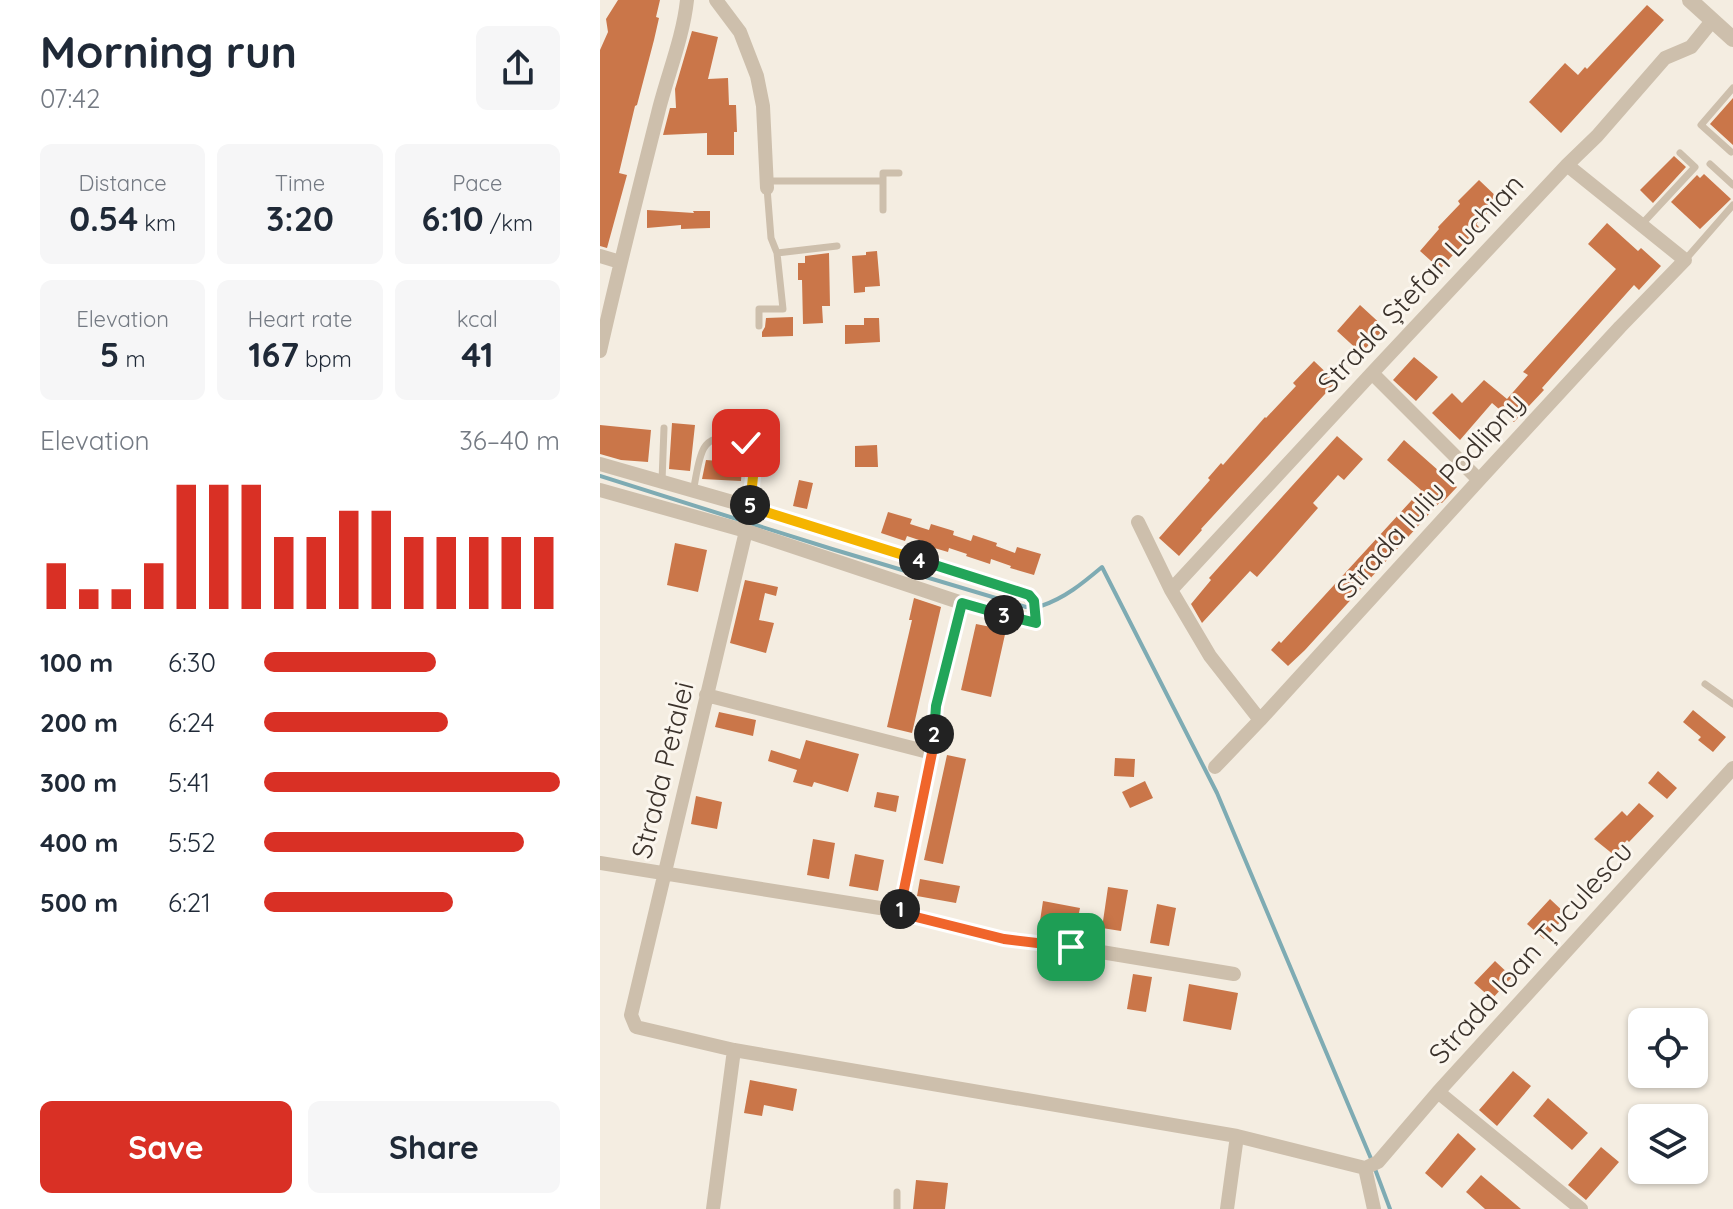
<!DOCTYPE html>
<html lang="en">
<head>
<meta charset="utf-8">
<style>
  body { margin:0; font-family:Quicksand,sans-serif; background:#f6f6f7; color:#1f2937; height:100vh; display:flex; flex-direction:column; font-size:30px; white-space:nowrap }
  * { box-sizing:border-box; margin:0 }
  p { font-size:26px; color:#747a83 }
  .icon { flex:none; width:44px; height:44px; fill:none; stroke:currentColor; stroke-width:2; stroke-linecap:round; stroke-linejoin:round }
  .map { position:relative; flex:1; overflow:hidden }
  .side { display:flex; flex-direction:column; background:#fff; width:600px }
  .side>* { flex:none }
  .tools { position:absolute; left:1028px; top:1008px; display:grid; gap:16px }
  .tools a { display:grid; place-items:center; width:80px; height:80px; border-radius:12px; background:#fff; box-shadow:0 2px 6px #0004; font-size:40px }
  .pin { position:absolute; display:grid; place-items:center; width:68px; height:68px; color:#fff; margin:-34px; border-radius:16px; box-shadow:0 4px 12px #0006 }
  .km { position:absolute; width:40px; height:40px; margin:-20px; border-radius:50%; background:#222; color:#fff; font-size:22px; line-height:40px; text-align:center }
  .round { display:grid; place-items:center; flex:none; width:84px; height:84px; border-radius:12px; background:#f6f6f7 }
  .head { display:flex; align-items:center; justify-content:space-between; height:136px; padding:0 40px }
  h1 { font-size:44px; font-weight:800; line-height:60px }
  .metrics { display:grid; grid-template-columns:repeat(3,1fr); gap:12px; height:136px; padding:8px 40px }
  .metrics div { display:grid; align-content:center; border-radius:12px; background:#f6f6f7; text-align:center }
  .metrics b { font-size:34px; font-weight:800 }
  .metrics small { font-size:22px; font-weight:400 }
  .metrics p { font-size:22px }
  .chart { height:224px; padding:16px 40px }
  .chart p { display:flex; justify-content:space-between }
  .chart svg { width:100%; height:144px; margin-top:8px; stroke:#d93025; stroke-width:6 }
  .button { display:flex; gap:16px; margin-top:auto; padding:16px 40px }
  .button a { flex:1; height:92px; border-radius:12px; background:#d93025; color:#fff; font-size:32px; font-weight:800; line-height:92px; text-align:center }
  .button a+a { background:#f6f6f7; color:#1f2937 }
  ul { padding:0 40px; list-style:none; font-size:26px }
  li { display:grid; grid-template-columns:128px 96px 1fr; align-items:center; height:60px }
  li i { height:20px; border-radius:10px; background:#d93025 }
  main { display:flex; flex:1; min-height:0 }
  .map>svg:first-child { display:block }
</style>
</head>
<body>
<main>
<section class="side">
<div class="head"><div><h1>Morning run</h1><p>07:42</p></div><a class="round"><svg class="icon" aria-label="share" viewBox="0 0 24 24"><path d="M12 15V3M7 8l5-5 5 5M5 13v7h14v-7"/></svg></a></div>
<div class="metrics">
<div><p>Distance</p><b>0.54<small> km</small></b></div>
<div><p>Time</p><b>3:20</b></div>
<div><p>Pace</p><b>6:10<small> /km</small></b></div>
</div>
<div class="metrics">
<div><p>Elevation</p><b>5<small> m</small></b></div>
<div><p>Heart rate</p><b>167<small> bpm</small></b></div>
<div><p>kcal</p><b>41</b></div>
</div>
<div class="chart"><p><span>Elevation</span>36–40 m</p>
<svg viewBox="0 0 160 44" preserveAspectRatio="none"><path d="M5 44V30M15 44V38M25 44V38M35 44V30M45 44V6M55 44V6M65 44V6M75 44V22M85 44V22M95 44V14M105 44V14M115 44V22M125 44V22M135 44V22M145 44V22M155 44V22"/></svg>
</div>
<ul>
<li><b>100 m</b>6:30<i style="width:58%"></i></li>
<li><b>200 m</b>6:24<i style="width:62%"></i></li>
<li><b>300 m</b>5:41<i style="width:100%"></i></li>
<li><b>400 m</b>5:52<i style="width:88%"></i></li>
<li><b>500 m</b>6:21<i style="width:64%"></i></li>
</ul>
<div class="button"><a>Save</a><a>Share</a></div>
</section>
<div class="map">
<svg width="1133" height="1209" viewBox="0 0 1133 1209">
  <rect width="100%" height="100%" fill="#f4ede1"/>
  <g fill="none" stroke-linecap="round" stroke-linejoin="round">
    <path stroke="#7eabb3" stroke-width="4" d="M 0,476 L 232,549 L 426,607
      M 441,606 C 465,598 483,583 502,567 L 617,793 L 772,1161
      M 775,1169 L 790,1209"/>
  </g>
  <path fill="#ca7649" d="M 18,0 L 60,0 L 56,17 L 59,18 L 54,40 L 37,105 L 35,106 L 19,173 L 27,175 L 7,248 L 0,246 L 0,50 L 8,32 L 6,19 Z
    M 1047,5 L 1064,20 L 961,133 L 929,102 L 965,63 L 978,75 L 985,67 L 987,69 Z
    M 92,31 L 118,37 L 108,79 L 128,78 L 129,105 L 136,105 L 137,132 L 134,132 L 134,155 L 107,155 L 107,133 L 63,135 L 70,108 L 76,108 L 75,89 Z
    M 1133,98 L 1133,145 L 1110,124 Z
    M 1074,156 L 1086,167 L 1053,203 L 1040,190 Z
    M 1104,174 L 1131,199 L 1100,229 L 1071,202 L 1097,175 L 1100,178 Z
    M 879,180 L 900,200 L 876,224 L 879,227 L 840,269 L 820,251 L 839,229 L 838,227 L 860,204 L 858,201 Z
    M 47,210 L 94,213 L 93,211 L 110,211 L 110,228 L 81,229 L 81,225 L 47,228 Z
    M 1007,223 L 1038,251 L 1041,248 L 1061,266 L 1039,290 L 1034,285 L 942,388 L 944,390 L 914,422 L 892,403 L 860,440 L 832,413 L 852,393 L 862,403 L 884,380 L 907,399 L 928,375 L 923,372 L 1016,269 L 988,244 Z
    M 277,251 L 280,286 L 265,287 L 265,292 L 254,293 L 252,256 L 266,255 L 266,252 Z
    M 229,253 L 230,306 L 222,306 L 223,323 L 203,324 L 202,280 L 198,280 L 198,263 L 205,263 L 205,256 Z
    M 760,305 L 785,328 L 761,353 L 737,331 Z
    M 193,317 L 193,336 L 162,337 L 162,332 L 165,327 L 166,318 Z
    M 264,318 L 279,318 L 280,342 L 245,344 L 245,325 L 264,325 Z
    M 814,357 L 838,377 L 816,401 L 793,380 Z
    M 714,361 L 736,382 L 601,529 L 602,530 L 579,556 L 559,538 L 610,480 L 608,478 L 621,463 L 623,465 L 665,417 L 666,418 L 696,386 L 693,383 Z
    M 72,423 L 95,425 L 90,471 L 69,469 Z
    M 0,425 L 51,430 L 48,462 L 21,460 L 0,454 Z
    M 737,436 L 763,459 L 744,480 L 738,475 L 713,503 L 718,508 L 675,557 L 657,577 L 650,571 L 602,623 L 591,604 L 611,580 L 609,578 Z
    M 804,440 L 857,487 L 842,503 L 840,502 L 705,650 L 688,666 L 671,650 L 679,641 L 681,643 L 821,490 L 787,460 Z
    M 120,445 L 130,445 L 143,452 L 141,481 L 102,479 L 106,460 L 119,461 Z
    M 277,445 L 278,467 L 255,467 L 255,446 Z
    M 199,480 L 213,483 L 207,509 L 193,506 Z
    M 288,512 L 312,519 L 310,524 L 329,530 L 331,524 L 354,531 L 353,535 L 371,541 L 373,535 L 397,543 L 396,546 L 415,553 L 417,547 L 441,554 L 434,575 L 410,568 L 411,566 L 391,559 L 390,564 L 366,556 L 367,554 L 349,548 L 348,552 L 324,545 L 325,542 L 307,536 L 305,541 L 281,533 Z
    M 75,543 L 107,550 L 98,592 L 67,585 Z
    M 145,580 L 178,587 L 176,596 L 165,593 L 159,620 L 174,623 L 166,653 L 130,643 Z
    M 314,598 L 341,607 L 312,733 L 287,727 L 312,620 L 309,620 Z
    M 376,624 L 406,630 L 391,697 L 361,690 Z
    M 1093,710 L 1126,737 L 1113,752 L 1098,740 L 1101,737 L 1083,722 Z
    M 119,712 L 156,720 L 153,736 L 115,727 Z
    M 206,740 L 259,754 L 248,792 L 214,782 L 212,787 L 193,782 L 197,770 L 168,761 L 171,750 L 200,759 Z
    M 347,755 L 366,759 L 343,864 L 324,860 Z
    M 515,758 L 535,759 L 534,777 L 514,776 Z
    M 1058,771 L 1077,788 L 1067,799 L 1048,783 Z
    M 545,781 L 553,798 L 530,808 L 522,792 Z
    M 277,792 L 299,796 L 296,812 L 274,807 Z
    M 96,796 L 122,802 L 117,829 L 91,824 Z
    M 1039,803 L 1054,816 L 1029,842 L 1027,840 L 1014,855 L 994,839 L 1022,811 L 1027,816 Z
    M 213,839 L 235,843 L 229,879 L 207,875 Z
    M 255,854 L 284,860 L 278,891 L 249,886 Z
    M 320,879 L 360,886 L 356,903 L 317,896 Z
    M 508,887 L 528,890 L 521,931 L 502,928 Z
    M 950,899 L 967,915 L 944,939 L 927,924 Z
    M 443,901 L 480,908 L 476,928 L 440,921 Z
    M 557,904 L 576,908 L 569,946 L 550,943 Z
    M 895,961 L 912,977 L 892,999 L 874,983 Z
    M 533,974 L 552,977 L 546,1012 L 527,1009 Z
    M 589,984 L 638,993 L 631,1030 L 583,1021 Z
    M 913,1071 L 931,1086 L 897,1126 L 879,1110 Z
    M 150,1080 L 197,1089 L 193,1111 L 164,1105 L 162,1116 L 144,1113 Z
    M 948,1098 L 988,1133 L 972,1150 L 933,1116 Z
    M 858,1133 L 876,1149 L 842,1188 L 825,1173 Z
    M 1001,1147 L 1019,1162 L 986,1200 L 968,1185 Z
    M 881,1175 L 921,1209 L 885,1209 L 866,1192 Z
    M 316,1180 L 348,1183 L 345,1209 L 313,1209 Z"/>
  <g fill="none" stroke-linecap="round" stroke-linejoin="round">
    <path stroke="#cdbfac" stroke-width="7" d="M 1131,152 L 1101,125 L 1133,88
      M 1110,164 L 1133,185
      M 167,181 L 283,181
      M 167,188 L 171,238 L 177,253 L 237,246
      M 283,210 L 283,173 L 299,173
      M 1041,225 L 1095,167 L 1080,153
      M 1085,260 L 1133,205
      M 159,326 L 159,309 L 183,309 L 177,253
      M 62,481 L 64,428
      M 93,491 C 96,479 98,458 104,448 C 115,429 149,438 154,457 C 157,466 151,496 150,507
      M 1105,684 L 1133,704
      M 297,1209 L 297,1192"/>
    <path stroke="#cdbfac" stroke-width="14" d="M 116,0 L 140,32 L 157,76 L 163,106 L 167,188
      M 0,256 L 20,262
      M 0,351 C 18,271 38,192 58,113 C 67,76 83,38 87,0
      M 772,373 L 879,480
      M 0,464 L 150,507 L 424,593 L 434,601 L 436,623 L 362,603 L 146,531 L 0,490
      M 538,522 L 571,590 L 610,656 L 660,720
      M 146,531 L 31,1015 L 36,1027 L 134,1050 L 637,1136 L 765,1168
      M 571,590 L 772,373 L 967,165 L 997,136 L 1065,58 L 1091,47 L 1112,21
      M 106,695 L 332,753
      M 615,767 L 660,720 L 879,480 L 1020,327 L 1085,260 L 967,165
      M 0,863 L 280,908 L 404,939 L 471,947 L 634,974
      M 300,913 L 332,753 L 336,706 L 362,603
      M 838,1092 L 981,1209
      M 765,1168 L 778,1162 L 838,1092 L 1133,768
      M 765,1168 L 774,1209
      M 113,1209 L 134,1050
      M 627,1209 L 637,1136"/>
    <path stroke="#cdbfac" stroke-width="16" d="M 1090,0 L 1133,39"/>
  </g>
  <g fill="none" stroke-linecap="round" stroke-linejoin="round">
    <g stroke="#fff" stroke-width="16">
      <path id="split-1" d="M 300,909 L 300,913 L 404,939 L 471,947"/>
    </g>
    <g stroke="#fff" stroke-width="16">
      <path id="split-2" d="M 300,909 L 332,753 L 334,734"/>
    </g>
    <g stroke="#fff" stroke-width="16">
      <path id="split-3" d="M 334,734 L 336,706 L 362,603 L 404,615"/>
    </g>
    <g stroke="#fff" stroke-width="16">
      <path id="split-4" d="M 319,560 L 429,595 L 434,601 L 436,623 L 404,615"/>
    </g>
    <g stroke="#fff" stroke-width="16">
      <path id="split-5" d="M 150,505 L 150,507 L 319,560"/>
    </g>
    <g stroke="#fff" stroke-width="16">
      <path id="split-6" d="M 146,443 L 155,458 L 150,505"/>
    </g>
    <use href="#split-1" stroke="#f0652b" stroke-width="10"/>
    <use href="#split-2" stroke="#f0652b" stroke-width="10"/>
    <use href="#split-3" stroke="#22a559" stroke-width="10"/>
    <use href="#split-4" stroke="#22a559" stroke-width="10"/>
    <use href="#split-5" stroke="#f5b400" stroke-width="10"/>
    <use href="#split-6" stroke="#f5b400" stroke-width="10"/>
  </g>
  <g text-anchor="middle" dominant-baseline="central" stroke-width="6" stroke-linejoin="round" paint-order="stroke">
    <g font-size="28" fill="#3b322b" stroke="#fbf6ee">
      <text transform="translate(820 283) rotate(-47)">Strada Ștefan Luchian</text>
      <text transform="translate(830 495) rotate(-48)">Strada Iuliu Podlipny</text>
      <text transform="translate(62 770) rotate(-76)">Strada Petalei</text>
      <text transform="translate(930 952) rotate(-48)">Strada Ioan Țuculescu</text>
    </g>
  </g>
</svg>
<div class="tools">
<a><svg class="icon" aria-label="locate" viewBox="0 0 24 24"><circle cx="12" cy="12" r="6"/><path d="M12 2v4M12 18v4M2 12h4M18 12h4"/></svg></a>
<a><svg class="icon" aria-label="layers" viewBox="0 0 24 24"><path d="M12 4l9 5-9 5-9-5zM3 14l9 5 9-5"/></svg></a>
</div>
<div class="pin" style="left:471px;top:947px;background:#1e9e55"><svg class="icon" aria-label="arrive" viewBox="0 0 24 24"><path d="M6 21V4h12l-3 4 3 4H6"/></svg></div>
<div class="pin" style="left:146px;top:443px;background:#d93025"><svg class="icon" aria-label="check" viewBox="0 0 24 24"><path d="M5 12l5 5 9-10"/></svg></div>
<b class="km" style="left:300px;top:909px">1</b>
<b class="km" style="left:334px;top:734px">2</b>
<b class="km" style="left:404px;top:615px">3</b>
<b class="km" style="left:319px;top:560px">4</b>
<b class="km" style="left:150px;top:505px">5</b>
</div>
</main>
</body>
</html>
